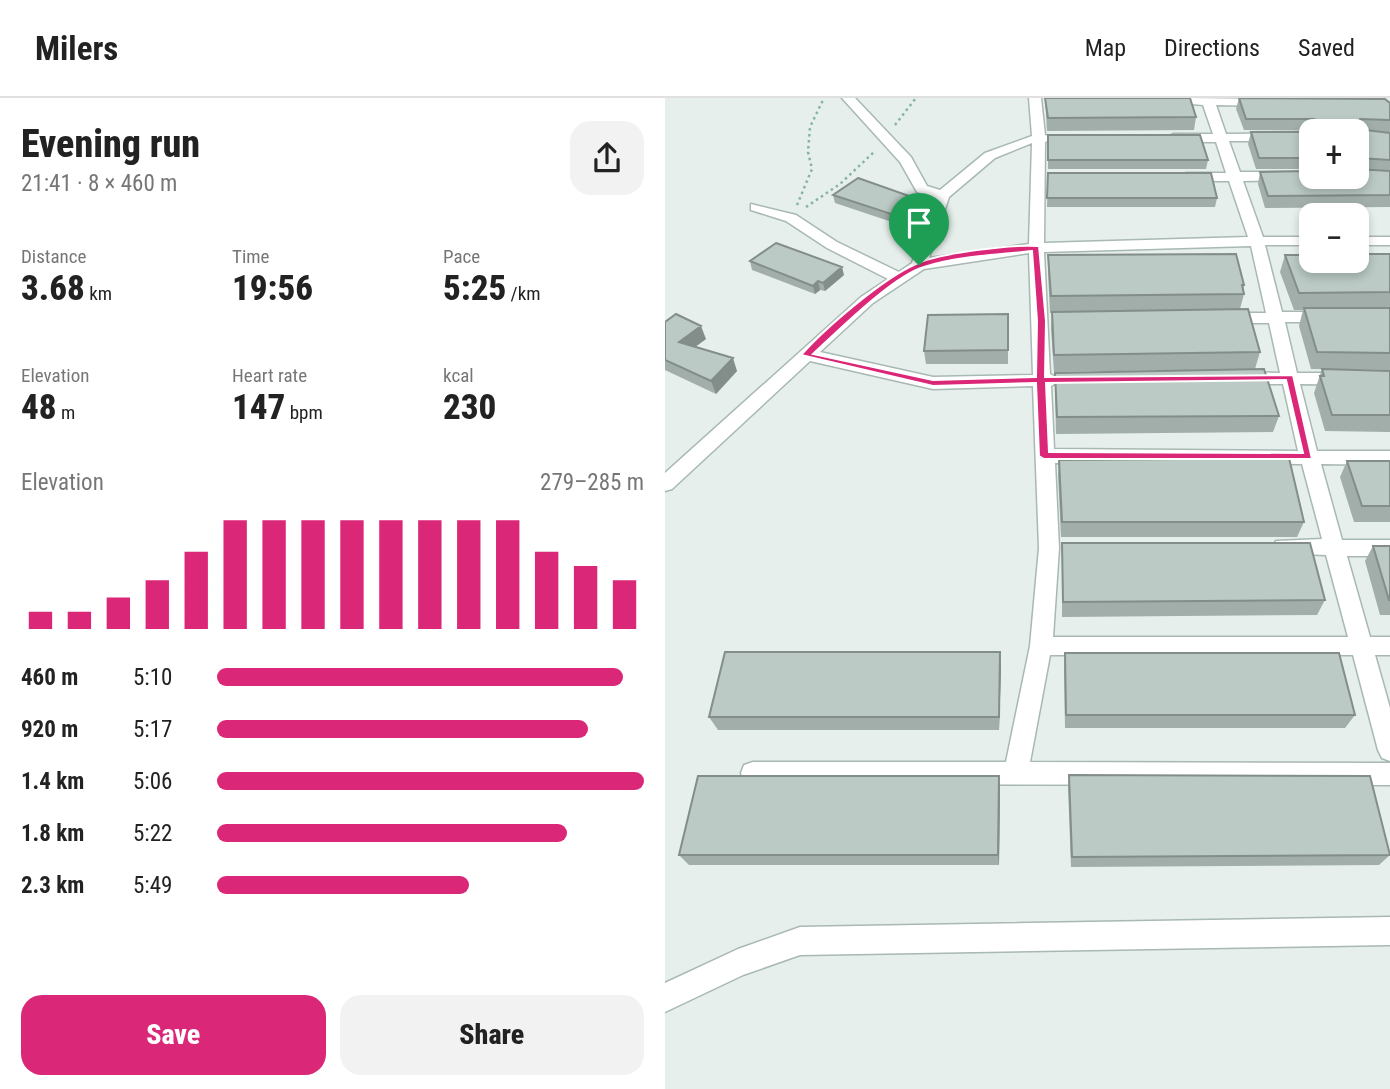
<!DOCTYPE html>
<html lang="en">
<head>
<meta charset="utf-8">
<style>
  body { margin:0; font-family:"Roboto Condensed",sans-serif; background:#f2f2f2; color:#222; height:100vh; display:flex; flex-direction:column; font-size:26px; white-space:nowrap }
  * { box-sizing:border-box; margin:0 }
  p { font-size:23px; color:#767676 }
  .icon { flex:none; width:38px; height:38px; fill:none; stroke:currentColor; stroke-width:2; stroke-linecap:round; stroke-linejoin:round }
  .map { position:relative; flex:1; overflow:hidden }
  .details { display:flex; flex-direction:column; background:#fff; width:665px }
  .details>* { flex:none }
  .fabs { position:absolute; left:634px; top:21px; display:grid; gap:14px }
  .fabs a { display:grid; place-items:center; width:70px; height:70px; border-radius:14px; background:#fff; box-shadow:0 4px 10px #0003; font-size:35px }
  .pin { position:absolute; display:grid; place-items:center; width:60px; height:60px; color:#fff; margin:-72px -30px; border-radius:50% 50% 50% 0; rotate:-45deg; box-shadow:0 0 7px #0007 }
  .pin .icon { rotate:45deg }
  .round { display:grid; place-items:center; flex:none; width:74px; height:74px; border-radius:21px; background:#f2f2f2 }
  .overview { display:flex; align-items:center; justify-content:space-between; height:119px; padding:0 21px }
  h1 { font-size:38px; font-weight:800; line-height:52px }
  .figures { display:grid; grid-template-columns:repeat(3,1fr); gap:10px; height:119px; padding:7px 21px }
  .figures div { display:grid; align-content:center }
  .figures b { font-size:35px; font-weight:800 }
  .figures small { font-size:19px; font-weight:400 }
  .figures p { font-size:19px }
  .chart { height:196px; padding:14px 21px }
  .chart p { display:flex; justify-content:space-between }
  .chart svg { width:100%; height:126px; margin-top:7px; stroke:#db2777; stroke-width:6 }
  .cta { display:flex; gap:14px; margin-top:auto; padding:14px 21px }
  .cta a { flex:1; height:80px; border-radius:21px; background:#db2777; color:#fff; font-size:28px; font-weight:800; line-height:80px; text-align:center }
  .cta a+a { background:#f2f2f2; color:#222 }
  ul { padding:0 21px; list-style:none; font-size:23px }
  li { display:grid; grid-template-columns:112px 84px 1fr; align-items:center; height:52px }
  li i { height:18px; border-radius:9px; background:#db2777 }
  header { display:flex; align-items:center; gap:42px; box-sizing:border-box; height:98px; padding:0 35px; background:#fff; border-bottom:2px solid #e0e0e0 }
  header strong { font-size:33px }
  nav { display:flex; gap:38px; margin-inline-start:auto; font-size:24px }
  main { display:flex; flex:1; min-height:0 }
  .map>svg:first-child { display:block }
</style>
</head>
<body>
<header>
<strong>Milers</strong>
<nav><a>Map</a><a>Directions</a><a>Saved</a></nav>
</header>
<main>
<section class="details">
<div class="overview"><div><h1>Evening run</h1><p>21:41 · 8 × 460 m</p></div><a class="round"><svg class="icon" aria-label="share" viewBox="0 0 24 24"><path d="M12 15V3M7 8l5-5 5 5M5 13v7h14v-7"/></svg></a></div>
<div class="figures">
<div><p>Distance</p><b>3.68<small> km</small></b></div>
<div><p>Time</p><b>19:56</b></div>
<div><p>Pace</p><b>5:25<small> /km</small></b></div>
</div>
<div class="figures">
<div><p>Elevation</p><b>48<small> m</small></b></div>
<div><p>Heart rate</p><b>147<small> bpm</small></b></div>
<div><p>kcal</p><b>230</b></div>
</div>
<div class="chart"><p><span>Elevation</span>279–285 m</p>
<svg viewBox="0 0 160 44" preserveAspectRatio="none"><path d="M5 44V38M15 44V38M25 44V33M35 44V27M45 44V17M55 44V6M65 44V6M75 44V6M85 44V6M95 44V6M105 44V6M115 44V6M125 44V6M135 44V17M145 44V22M155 44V27"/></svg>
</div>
<ul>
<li><b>460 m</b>5:10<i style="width:95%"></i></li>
<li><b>920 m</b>5:17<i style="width:87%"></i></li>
<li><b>1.4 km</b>5:06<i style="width:100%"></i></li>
<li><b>1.8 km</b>5:22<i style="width:82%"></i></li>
<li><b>2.3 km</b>5:49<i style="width:59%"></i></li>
</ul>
<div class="cta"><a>Save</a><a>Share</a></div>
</section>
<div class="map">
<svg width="725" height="991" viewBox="0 0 725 991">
  <rect width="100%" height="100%" fill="#e6efeb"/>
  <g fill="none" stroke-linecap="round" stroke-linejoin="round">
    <g stroke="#a8b8b2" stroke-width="3">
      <path id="minor" d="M 177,0 L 190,0 L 246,59 L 262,88 L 275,92 L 320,55 L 367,38 L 364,0 L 376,0 L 380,37 L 391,40 L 380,44 L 379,145 L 583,139 L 564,83 L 521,83 L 514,79 L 521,75 L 561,75 L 551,44 L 508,44 L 502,40 L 508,36 L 548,36 L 538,7 L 526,6 L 526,0 L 603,1 L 605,4 L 599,8 L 551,7 L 561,36 L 646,35 L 646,43 L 564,43 L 575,74 L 646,74 L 646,79 L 652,79 L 646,82 L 578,83 L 598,139 L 646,139 L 646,147 L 600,147 L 617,214 L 665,214 L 673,219 L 665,224 L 620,224 L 632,275 L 725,275 L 725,287 L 635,286 L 652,353 L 725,353 L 725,367 L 656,366 L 677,442 L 725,442 L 725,458 L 682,458 L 705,539 L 725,539 L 725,557 L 710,557 L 725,610 L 725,663 L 717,660 L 713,652 L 688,557 L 385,557 L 365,664 L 725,665 L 725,687 L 88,686 L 79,683 L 76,675 L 79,667 L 88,664 L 341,664 L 365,548 L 374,450 L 368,288 L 268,291 L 145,263 L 7,391 L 0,393 L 0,375 L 196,199 L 223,181 L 162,150 L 121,123 L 86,112 L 86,106 L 131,117 L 172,144 L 234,174 L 247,165 L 269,100 L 252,94 L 235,64 ZM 367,45 L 364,146 L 264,160 L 284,99 L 330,60 ZM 586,148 L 601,215 L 557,215 L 549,220 L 557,225 L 604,225 L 615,275 L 574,274 L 565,280 L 574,286 L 618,286 L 633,353 L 389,351 L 386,288 L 396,282 L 385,276 L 379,154 ZM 364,155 L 368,277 L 268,279 L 155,254 L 208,205 L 259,171 ZM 390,365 L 637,366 L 657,441 L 611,443 L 608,449 L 611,455 L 661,457 L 683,539 L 388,539 L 394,450 Z
        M 691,139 L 725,139 L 725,147 L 691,147 Z
        M 725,819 L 725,847 L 135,857 L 78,877 L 0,914 L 0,885 L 73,851 L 135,829 Z"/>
    </g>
    <path stroke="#86b3a5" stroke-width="2.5" stroke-dasharray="2.5 3.5" stroke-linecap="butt" d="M 230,27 L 251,0
      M 132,107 L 147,71 L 143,54 L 145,29 L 159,0
      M 141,109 L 175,86 L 210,53"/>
    <use href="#minor" fill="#fff" fill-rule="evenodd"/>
  </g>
  <path fill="#a1aea9" d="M 380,0 L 531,19 L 529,32 L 382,33 Z
    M 574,0 L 725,5 L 725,109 L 600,110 L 593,86 L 595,74 L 646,79 L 691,33 L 579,32 L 571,11 Z
    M 586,34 L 646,34 L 646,71 L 591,71 L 583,46 Z
    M 383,37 L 543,62 L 541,71 L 383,71 Z
    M 383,75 L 552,100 L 550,109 L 382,109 Z
    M 168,97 L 250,100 L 251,108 L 230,125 L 170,105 Z
    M 725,156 L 725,272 L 646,271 L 634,228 L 638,212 L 629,212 L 615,174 L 620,157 Z
    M 383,157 L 579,187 L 578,193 L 579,196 L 575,211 L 595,254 L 590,271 L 389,274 L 386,231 L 387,215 L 385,215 L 383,174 Z
    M 85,163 L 179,177 L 160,193 L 155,192 L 150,196 L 87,172 Z
    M 343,216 L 343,266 L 261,266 L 259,253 Z
    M 0,224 L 41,241 L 30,249 L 72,273 L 51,296 L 0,272 Z
    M 657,271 L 725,273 L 725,334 L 660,333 L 649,295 Z
    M 390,275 L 614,318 L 608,334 L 391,336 L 390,292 Z
    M 394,362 L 639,424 L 632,439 L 396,439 L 393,378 Z
    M 682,363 L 725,363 L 725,424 L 689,424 L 675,379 Z
    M 397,445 L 660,502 L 652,517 L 397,519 Z
    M 708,448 L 725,448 L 725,517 L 715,517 L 700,463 Z
    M 400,555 L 690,617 L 680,630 L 400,630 L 399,570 Z
    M 336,568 L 334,632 L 53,632 L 44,619 Z
    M 404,677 L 725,753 L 725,757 L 714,767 L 406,769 L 403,689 Z
    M 335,690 L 334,767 L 24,767 L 14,757 Z"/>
  <path fill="#838d89" d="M 250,100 L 251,108 L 230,125 L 229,117 Z
    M 177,169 L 179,177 L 160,193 L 158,185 Z
    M 153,183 L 155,192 L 150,196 L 148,188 Z
    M 36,228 L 41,241 L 19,257 L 14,244 Z
    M 68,260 L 72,273 L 51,296 L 46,283 Z
    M 335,554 L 336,568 L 334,632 L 334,619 Z
    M 334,678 L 335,690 L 334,767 L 333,757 Z"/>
  <path fill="#bbcac4" stroke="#838d89" stroke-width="2" d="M 380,0 L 525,0 L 531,19 L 383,20 Z
    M 574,0 L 720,1 L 725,5 L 725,22 L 695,21 L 692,31 L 725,35 L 725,62 L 695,60 L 691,65 L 691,33 L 649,33 L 652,23 L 649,21 L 581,21 Z
    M 586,34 L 646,34 L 646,60 L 594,60 Z
    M 383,37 L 535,37 L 543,62 L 383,62 Z
    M 691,71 L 725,73 L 725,97 L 603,98 L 595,74 L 646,73 L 646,79 L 691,79 Z
    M 383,75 L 546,75 L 552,100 L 382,100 Z
    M 193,80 L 250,100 L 229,117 L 168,97 Z
    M 111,145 L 177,169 L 158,185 L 153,183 L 148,188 L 85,163 Z
    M 571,156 L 579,187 L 577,187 L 579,196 L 386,198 L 383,157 Z
    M 691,156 L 725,156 L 725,194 L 634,195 L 620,157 L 646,157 L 646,163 L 691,163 Z
    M 639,210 L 725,210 L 725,255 L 652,254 Z
    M 583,211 L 595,254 L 389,257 L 387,214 Z
    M 11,216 L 36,228 L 14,244 L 68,260 L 46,283 L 0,262 L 0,224 Z
    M 343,216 L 343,252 L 259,253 L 263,217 Z
    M 599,271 L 614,318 L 392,319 L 390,275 Z
    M 657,271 L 725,273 L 725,317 L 667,317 L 655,278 L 659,278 Z
    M 624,360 L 639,424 L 397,424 L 394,362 Z
    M 682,363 L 725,363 L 725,408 L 697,408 Z
    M 397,445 L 645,445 L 660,502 L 398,504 Z
    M 708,448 L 725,448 L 725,502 L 724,502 Z
    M 60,554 L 335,554 L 334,619 L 44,619 Z
    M 400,555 L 674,555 L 690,617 L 401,617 Z
    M 404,677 L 705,678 L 725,757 L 407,759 Z
    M 33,678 L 334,678 L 333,757 L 14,757 Z"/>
  <path fill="#db2777" stroke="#fff" stroke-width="2" fill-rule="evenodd" d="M 374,148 L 381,223 L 380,279 L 628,277 L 647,361 L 379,361 L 374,358 L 371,285 L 268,288 L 136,257 C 160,230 218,180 251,166 C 274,155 348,146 374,148 ZM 367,153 L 372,223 L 371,279 L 268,282 L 148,256 C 173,233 228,178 259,169 C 294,158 332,157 367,153 ZM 621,282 L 638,355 L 384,354 L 381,285 Z"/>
</svg>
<div class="fabs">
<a>+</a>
<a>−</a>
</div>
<div class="pin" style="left:254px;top:167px;background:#1e9e55"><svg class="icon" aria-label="arrive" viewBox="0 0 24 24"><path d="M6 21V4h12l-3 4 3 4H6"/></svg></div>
</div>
</main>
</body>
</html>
